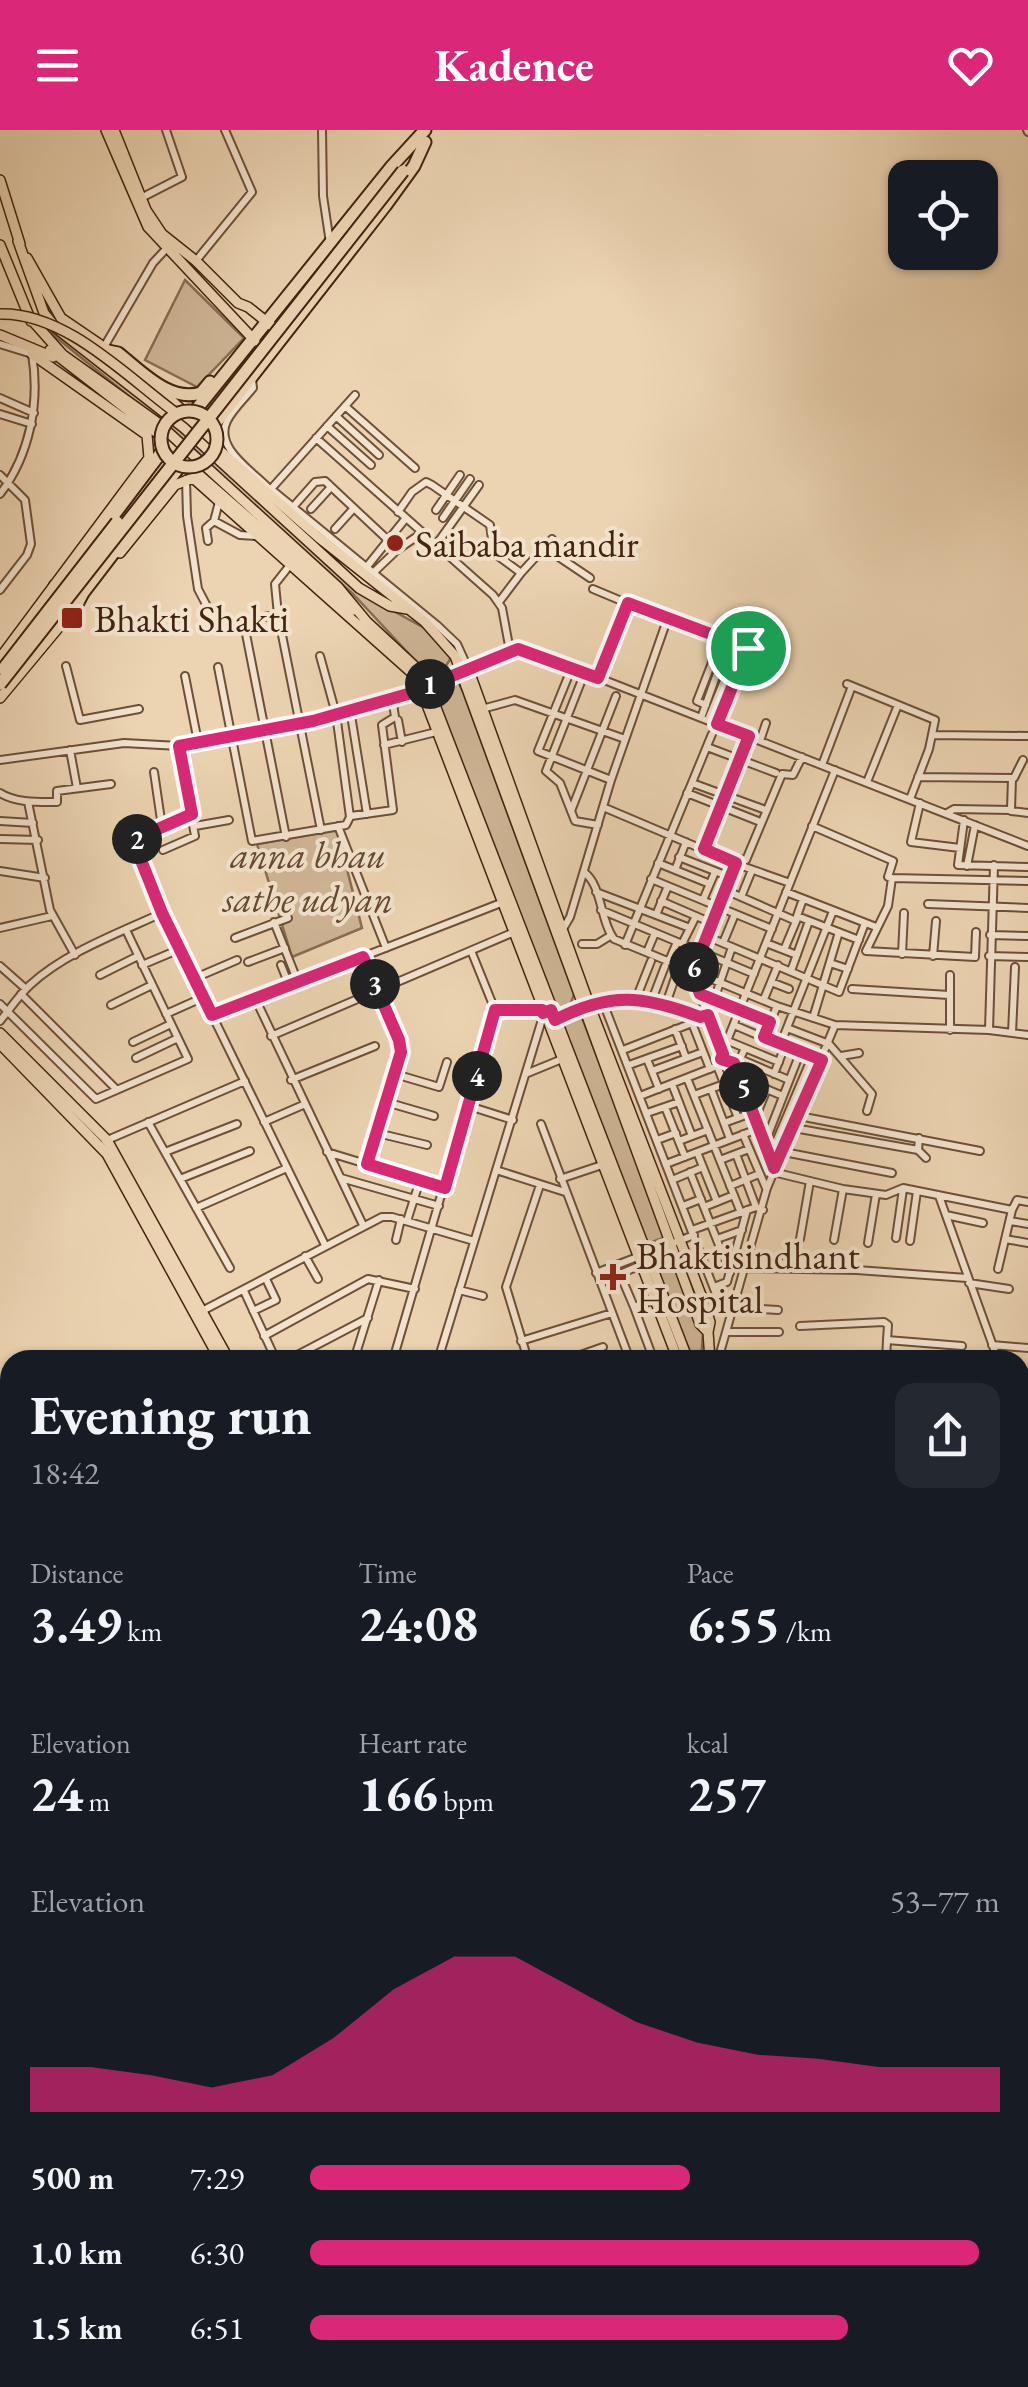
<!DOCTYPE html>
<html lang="en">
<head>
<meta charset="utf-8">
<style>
  body { margin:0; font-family:"EB Garamond",serif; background:#242831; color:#f1f3f6; height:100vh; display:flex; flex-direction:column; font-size:38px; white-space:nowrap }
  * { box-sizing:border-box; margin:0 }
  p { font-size:32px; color:#9ea1a6 }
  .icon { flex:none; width:55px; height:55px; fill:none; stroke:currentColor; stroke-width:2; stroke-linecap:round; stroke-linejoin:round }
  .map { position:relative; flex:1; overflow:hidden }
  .sheet { position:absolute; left:0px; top:1220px; width:1030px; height:1038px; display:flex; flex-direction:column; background:#171b24; border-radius:30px 30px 0 0; box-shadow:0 2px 8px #0004 }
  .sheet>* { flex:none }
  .buttons { position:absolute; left:888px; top:30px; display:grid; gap:20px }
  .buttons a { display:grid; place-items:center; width:110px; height:110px; border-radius:20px; background:#171b24; box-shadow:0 2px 8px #0004; font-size:50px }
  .pin { position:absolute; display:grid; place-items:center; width:85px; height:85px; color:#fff; margin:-42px; border:5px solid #fff; border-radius:50%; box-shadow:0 2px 10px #0007 }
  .km { position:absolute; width:50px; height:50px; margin:-25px; border-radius:50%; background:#222; color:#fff; font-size:28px; line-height:50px; text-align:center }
  .round { display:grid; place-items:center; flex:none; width:105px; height:105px; border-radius:20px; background:#242831 }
  .overview { display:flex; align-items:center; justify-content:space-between; height:170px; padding:0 30px }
  h1 { font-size:55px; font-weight:700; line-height:75px }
  .metrics { display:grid; grid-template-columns:repeat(3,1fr); gap:15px; height:170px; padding:10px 30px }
  .metrics div { display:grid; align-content:center }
  .metrics b { font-size:50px; font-weight:700 }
  .metrics small { font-size:28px; font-weight:400 }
  .metrics p { font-size:28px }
  .chart { height:280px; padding:20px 30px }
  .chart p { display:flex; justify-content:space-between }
  .chart svg { width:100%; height:180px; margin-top:10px; fill:#db2777; opacity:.7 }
  ul { padding:0 30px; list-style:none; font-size:32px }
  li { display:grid; grid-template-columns:160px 120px 1fr; align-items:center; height:75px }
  li i { height:25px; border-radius:12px; background:#db2777 }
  header { display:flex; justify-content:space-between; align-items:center; height:130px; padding:0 30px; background:#db2777; color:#fff; font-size:45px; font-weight:700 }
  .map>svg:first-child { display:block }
</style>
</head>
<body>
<header><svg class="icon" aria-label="menu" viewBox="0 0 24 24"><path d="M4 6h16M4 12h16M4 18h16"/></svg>Kadence<svg class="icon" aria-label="heart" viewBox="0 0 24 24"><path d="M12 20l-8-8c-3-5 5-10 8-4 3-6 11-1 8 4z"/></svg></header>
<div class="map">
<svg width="1028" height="2257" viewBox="0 0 1028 2257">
  <rect width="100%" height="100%" fill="#ecd4b2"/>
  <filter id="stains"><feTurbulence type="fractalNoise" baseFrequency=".002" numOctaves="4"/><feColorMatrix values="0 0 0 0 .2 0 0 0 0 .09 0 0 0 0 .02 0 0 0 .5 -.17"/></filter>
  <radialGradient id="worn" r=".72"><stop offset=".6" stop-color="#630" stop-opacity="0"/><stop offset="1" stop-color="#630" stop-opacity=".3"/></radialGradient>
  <path fill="#cfb696" stroke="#896d53" stroke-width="2.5" d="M 185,150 L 244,208 L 197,257 L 145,230 Z
    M 42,196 L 59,202 L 177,294 L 381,474 L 426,499 L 451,527 C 446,539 437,544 425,541 L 352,463 L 277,398 L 193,318 Z
    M 451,552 L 458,552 L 463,562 L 574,864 C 571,875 567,881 555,884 L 433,560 Z
    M 337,700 L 362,798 L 292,827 L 257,714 Z
    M 573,885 L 581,885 L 666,1107 L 646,1114 L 561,899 L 564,890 Z
    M 671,1116 L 703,1203 L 701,1230 L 687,1230 L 649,1125 Z"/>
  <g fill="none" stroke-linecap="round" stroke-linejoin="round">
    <g stroke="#6d5038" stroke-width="10">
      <path id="minor" d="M 322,0 L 323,66 L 330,113
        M 1027,0 L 1028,2
        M 141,68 L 182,47 L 166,0
        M 195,132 L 252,62 L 225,0
        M 0,214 L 32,224 C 40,272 30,325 0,364
        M 104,217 L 153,133 L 166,119
        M 252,249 L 253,258 C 245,268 233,279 227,291 C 213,320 258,344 273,363
        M 355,265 L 271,359 L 437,495 L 457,514 L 468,538 L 518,519 L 530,521 L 1028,716
        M 0,268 L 34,283
        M 345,276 L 415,338
        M 0,284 L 32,294
        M 336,286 L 379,325
        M 327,296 L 371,335
        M 316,308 L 493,465 L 502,478 L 510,521
        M 0,345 L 25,370 L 31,414 L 27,425 L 0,460
        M 186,349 L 187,386 L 198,459 L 220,501
        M 293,377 L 315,352 L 325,351 L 388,410
        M 311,379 L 331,357
        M 436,380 L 460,345
        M 398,382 L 412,362 L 426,352 L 432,355 L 490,395 L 494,423 L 521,443 L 552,409
        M 443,388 L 470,349
        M 214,391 L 219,372
        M 335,399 L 354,378
        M 208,411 L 206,398 L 214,391 L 240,405 L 257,406
        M 436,415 L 479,355
        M 544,417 L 590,448
        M 365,439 L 406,388
        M 372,444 L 397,420 L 422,403
        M 593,459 L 667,490 L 748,518 L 717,594
        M 499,472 L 521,443
        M 278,485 L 321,700
        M 257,488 L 278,485 L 275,454 L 290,435
        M 245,499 L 286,707
        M 66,536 L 80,590 L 139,579
        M 218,537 L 252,711 L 346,695 L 350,687 L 336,584 L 320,526
        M 185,546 L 198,612
        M 568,547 L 538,621 L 611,650
        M 598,548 L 628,473
        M 581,552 L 546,641 L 560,653 L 575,691 L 598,695
        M 847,554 L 935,590 L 929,619 L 910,669
        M 706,575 L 697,571 L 722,507
        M 350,579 L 367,684
        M 482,579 L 515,570 L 625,609
        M 701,588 L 729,510
        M 398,590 L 402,612
        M 708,590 L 739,514
        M 932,605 L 1028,606
        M 760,611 L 766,593
        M 384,615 L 436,602
        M 179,616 L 191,684 L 133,710 L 133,716 L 162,783 L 325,1115
        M 707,617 L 776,643
        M 70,620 L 77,658
        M 0,630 L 124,613 L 179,616 L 300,595 L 420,558
        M 822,635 L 852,556
        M 154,642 L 162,697
        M 918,647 L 1012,648 L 1011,680 L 954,679 L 947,683
        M 1014,648 L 1023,630
        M 867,652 L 898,575
        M 692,653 L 763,679
        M 0,663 C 16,673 38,672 57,672 L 57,661 L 111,654
        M 687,663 L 758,691
        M 28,672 L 50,780 L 75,825
        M 920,673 L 911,712 L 960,718
        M 603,677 L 742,736 L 790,753
        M 571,681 L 616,566
        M 1011,681 L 1028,683
        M 351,686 L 393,680 L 382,595 L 395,587 L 392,567
        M 964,690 L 958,735 L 1028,737
        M 0,691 L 33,693
        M 195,696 L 229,690
        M 338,696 L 386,818
        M 812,696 L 893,731 L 888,747 L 892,748 L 888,776 L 866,821 L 975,827 L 976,802
        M 0,709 L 38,710
        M 705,719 L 749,606
        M 163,720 L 195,706 L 191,684
        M 679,727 L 730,747
        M 658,733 L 710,754
        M 967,736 L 975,695
        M 675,740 L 686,712
        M 0,741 L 45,748
        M 585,743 C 602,756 600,791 614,809 L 777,876 L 835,895 L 989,900 L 1028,905
        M 892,748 L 1028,751
        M 651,749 L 772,799
        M 725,760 L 796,791
        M 596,762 L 690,798
        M 786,762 L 876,797
        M 741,767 L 752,740
        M 803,769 L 797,786 L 859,810
        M 703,770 L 715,742
        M 661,771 L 712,793
        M 928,774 L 1028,778
        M 601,780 L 754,844
        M 656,785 L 668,756
        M 274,792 L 298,852
        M 0,798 L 52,786
        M 563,799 L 570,787 L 611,650 L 667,490
        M 990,805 L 1028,806
        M 706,806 L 839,862 L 865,793
        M 235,808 L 288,788
        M 723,813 L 735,784
        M 766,813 L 797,825
        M 582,814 L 597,814 L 610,806
        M 682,814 L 696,786
        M 625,815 L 712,604
        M 784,820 L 797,789
        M 647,822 L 655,803
        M 902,824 L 904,783
        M 933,826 L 936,791
        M 989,826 L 1028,827
        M 363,827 L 399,910 L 401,922 L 367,1034
        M 669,831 L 677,812
        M 248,832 L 285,818
        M 830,833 L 848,839
        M 142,835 L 180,819
        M 281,835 L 289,855
        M 0,836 L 26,859
        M 791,841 L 809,791
        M 100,845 L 138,826
        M 195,848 L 237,830
        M 771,852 L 789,859
        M 852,859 L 949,865
        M 21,864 L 117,960
        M 701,864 L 770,892
        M 255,868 L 363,1095
        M 636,869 L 651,831
        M 764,869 L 778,835
        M 652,870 L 665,836
        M 714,870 L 732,817
        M 0,874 L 96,969 L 188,929 L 126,800
        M 602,874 C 632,857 671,876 699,887
        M 666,874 L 677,842
        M 111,875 L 152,855
        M 495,880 L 542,880
        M 166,884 L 204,867
        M 213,885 L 501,773
        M 813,888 L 839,802
        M 0,891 C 10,879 19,865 30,855 C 66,822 119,803 162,783
        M 553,891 L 589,874 L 604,875 L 721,1177
        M 692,893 L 710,939
        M 734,895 L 802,924
        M 787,898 L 829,914 L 872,964 L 867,981
        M 675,899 L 686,928
        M 950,900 L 950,845
        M 989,900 L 994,735
        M 1012,903 L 1015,837
        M 271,906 L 512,803
        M 764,907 L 777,876
        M 728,911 L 779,932
        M 133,912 L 171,894
        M 781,913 L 833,781
        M 745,918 L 740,929 L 789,950
        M 623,920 L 692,893 L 699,887
        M 722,923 L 692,844 L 737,729 L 746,730 L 782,644 L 793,645 L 802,627
        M 841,926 L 859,923
        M 136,928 L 178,908
        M 647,929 L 659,959
        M 721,929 L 734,933 L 775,1038
        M 629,935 L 682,916
        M 717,936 L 738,988
        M 652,941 L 703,922
        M 528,943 L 562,929
        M 395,944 L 439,957 L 447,932
        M 774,944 L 785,916
        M 687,948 L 741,1083
        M 740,948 L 783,966
        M 291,950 L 375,916
        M 672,954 L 692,1006
        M 711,959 L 730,1009
        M 694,965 L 724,954
        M 640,966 L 717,936 L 835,640
        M 386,972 L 434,986
        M 469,976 L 513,990
        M 665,977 L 685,1027
        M 647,983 L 679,972
        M 756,986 L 767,959
        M 799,986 L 980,1021
        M 148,992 L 230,1138
        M 264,992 L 303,975
        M 724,993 L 754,982
        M 541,994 L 630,1230
        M 794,998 L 918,1020
        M 377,1003 L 427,1015
        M 743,1004 L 766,1058
        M 919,1008 L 918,1020 L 926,1028
        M 657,1010 L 676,1003
        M 766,1010 L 800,923
        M 105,1011 L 245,951
        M 679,1011 L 708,1000
        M 165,1022 L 237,994
        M 327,1022 L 445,1058
        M 697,1022 L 717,1072
        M 784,1022 L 892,1043
        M 736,1024 L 756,1077
        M 770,1026 L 812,927
        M 720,1030 L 749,1019
        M 666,1034 L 760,998
        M 496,1040 L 565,1062
        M 690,1042 L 730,1143
        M 773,1042 L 843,1059 L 886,1065 L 903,1058 L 1012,1080 L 998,1139
        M 341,1048 L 439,1076
        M 180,1049 L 250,1021
        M 560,1049 L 602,1035
        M 672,1050 L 703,1037
        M 730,1056 L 759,1044
        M 939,1066 L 998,1230
        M 683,1076 L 701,1069
        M 704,1077 L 734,1065
        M 196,1078 L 287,1038
        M 1012,1080 L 1017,1070 L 1028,1072
        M 946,1085 L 983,1093
        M 407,1091 L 420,1050
        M 1010,1091 L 1028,1094
        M 692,1100 L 756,1077 L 763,1080
        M 896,1108 L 903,1059
        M 717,1109 L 742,1100
        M 800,1109 L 810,1051
        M 1005,1109 L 1028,1113
        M 396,1110 L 401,1089
        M 834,1110 L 843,1059
        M 910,1111 L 917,1061
        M 868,1113 L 876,1064
        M 305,1126 L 318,1149
        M 747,1134 L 845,1132
        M 641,1135 L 620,1144 L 634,1177 L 654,1170
        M 745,1138 L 857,1140 L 967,1148
        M 596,1143 L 694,1105
        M 969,1153 L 1009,1159
        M 714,1157 L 727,1152 L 747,1080
        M 459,1160 L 483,1166
        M 244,1161 L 276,1230
        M 634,1177 L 653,1228
        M 734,1177 L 778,1180
        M 202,1181 L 382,1087 L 392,1087 L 474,1111
        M 253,1181 L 276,1170 L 266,1149
        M 800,1196 L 884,1192 L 888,1195 L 887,1210
        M 726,1202 L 779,1202
        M 264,1206 L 368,1149 L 415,1159
        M 521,1211 L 612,1183
        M 992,1215 L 1028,1218
        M 710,1229 L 718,1230 L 767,1058 L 835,895
        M 288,1230 L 368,1188
        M 354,1230 L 379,1150
        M 393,1230 L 495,880 L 472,823
        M 438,1230 L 544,883
        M 528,1230 L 506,1157 L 540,1055
        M 566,1230 L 603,1217
        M 886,1230 L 887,1210 L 962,1216
        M 1020,1299 L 1026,1317
        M 1020,1360 L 1028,1361
        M 1020,1370 L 1028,1370
        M 1020,1402 L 1028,1402
        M 1020,1427 L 1028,1427
        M 1020,1449 L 1028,1449
        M 1020,1470 L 1028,1470
        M 1020,1516 L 1028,1516
        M 1020,1570 L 1028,1571
        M 1020,1594 L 1028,1593
        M 1020,1621 L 1028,1622
        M 1020,1640 L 1028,1640
        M 1020,1667 L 1028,1668
        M 1020,1696 L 1028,1697
        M 1020,1732 L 1028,1732
        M 1020,1754 L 1028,1754
        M 1020,1782 L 1028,1782
        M 1020,1804 L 1028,1804
        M 1020,1823 L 1028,1823
        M 1020,1837 L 1028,1837
        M 1020,1856 L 1028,1857
        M 1020,1868 L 1028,1869
        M 1020,1888 L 1028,1889
        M 1020,1907 L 1028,1908
        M 1020,1915 L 1028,1916
        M 1020,1946 L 1028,1946
        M 1020,1980 L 1028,1980
        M 1020,1995 L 1028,1994
        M 1020,2015 L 1028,2015
        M 1020,2037 L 1028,2037
        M 1020,2059 L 1028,2058
        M 1020,2078 L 1028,2078
        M 1020,2098 L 1028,2098
        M 1020,2121 L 1028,2121
        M 1020,2140 L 1028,2140
        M 1020,2146 L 1028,2172
        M 1020,2218 L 1028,2220
        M 116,2248 L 138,2257
        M 312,2248 L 334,2257
        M 394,2248 L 416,2257
        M 442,2248 L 464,2257
        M 824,2256 L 827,2257
        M 104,2257 L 109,2248
        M 125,2257 L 129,2248
        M 199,2257 L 203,2248
        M 375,2257 L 379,2248
        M 433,2257 L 437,2248
        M 498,2257 L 500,2248
        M 536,2257 L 537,2248
        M 623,2257 L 624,2248
        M 713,2257 L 714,2248
        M 760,2257 L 761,2248
        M 807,2257 L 808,2248
        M 875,2257 L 875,2248"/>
    </g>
    <g stroke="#432410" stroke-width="12">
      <path id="major" d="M 106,0 L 148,97 L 255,211
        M 114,0 L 146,80 L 162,104 L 196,131 L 238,173 L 248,177 L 282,204
        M 0,50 L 20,114
        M 18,111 L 44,183 L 56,198 L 184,298 L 359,458 L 390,476 L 407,479
        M 0,115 L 31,191
        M 27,128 L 61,188 L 111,222
        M 30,188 L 63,225 L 158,293 L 338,457 L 367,492 L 423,544 L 688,1230
        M 0,205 L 53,227
        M 50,220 L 161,306
        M 159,259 L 183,281
        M 216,317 L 318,407 L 425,492 L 455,526 L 700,1194 L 708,1202 L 710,1230
        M 190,337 L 354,480
        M 120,423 L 175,355 L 193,348 L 412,543 L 419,554 L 678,1230
        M 0,528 L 149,328 L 147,305 L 32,224 L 32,218
        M 423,557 L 468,538 L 589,874 L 701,1165 L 710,1192 L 708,1202
        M 0,568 L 79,473
        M 0,903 L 107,1010 L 229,1230
        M 0,914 L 107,1024 L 220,1230
        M 1020,1317 L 1028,1318
        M 1020,1323 L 1028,1324
        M 0,1952 L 10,1957
        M 0,1959 L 10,1964
        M 906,2248 L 933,2257
        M 924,2248 L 954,2257
        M 99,2257 L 103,2248
        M 114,2257 L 118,2248
        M 768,2257 L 769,2248
        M 800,2257 L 802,2248"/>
    </g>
    <g stroke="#432410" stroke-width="15">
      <path id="highway" d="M 108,221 L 118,223 C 141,241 170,273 201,263 L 210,252
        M 195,281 L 392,36 L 425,0
        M 214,295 L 385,76 L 414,36 L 425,12
        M 55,456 L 67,447 L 163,320
        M 75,478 L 83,463 L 180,336"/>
    </g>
    <use href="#minor" stroke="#f3e3cd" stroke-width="6"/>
    <use href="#major" stroke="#ecd4b2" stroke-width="9"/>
    <use href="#highway" stroke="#ecd4b2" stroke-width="11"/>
    <g stroke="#432410" stroke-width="12" stroke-linecap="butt">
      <path id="major-bridge" d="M 0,184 C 65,182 126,246 176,283"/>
    </g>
    <g stroke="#432410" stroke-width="15" stroke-linecap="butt">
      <path id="highway-bridge" d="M161 309a28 28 0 1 1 56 0a28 28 0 1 1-56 0Z
        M 3,539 L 117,392
        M 0,554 L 403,41"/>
    </g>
    <use href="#major-bridge" stroke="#ecd4b2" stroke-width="9"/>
    <use href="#highway-bridge" stroke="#ecd4b2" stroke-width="11"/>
  </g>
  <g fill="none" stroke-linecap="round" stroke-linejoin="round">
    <g stroke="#fff" stroke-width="20">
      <path id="route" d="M 628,473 L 748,518 L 717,594 L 749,606 L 704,719 L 736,733 L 692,844 L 700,864 L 770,892 L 764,907 L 822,930 L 774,1038 L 734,933 L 721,929 L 723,924 L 708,885 L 700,887 C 642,865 610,862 555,890 L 551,880 L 543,883 L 542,880 L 495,880 L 445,1058 L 367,1034 L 401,922 L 399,910 L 363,827 L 212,885 L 162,783 L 133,710 L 192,684 L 179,616 L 313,591 L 408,564 L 518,519 L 598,548 Z"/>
    </g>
    <use href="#route" stroke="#db2777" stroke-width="12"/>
  </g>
  <g fill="#8f2418" stroke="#f3e3cd" stroke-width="4">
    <circle cx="395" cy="413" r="10"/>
    <rect x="60" y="476" width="24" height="24" rx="5"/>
    <path d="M608 1132h10v10h10v10h-10v10h-10v-10h-10v-10h10z"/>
  </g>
  <g text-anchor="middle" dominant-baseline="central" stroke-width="8" stroke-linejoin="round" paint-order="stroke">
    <g font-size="38" fill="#432410" stroke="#f3e3cd" text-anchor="start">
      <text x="415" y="413">Saibaba mandir</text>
      <text x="94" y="488">Bhakti Shakti</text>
      <text x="636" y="1125">Bhaktisindhant<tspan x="636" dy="44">Hospital</tspan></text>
    </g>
    <g font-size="38" font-style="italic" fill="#664832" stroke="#f3e3cd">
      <text x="308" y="724">anna bhau<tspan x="308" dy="44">sathe udyan</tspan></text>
    </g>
  </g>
  <rect width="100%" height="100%" filter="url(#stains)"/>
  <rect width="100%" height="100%" fill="url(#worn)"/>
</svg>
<div class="buttons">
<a><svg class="icon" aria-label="locate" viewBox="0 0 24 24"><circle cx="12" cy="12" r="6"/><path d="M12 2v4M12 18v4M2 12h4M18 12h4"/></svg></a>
</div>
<div class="pin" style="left:748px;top:518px;background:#1e9e55"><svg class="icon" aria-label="arrive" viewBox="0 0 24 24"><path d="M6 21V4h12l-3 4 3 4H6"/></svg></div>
<b class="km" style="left:430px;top:554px">1</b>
<b class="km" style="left:137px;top:709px">2</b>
<b class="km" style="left:375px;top:854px">3</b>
<b class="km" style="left:477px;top:946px">4</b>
<b class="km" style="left:744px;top:957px">5</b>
<b class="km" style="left:694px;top:837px">6</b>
<section class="sheet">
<div class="overview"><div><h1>Evening run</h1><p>18:42</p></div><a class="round"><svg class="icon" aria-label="share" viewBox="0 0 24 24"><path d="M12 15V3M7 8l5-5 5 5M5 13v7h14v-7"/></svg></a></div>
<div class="metrics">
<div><p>Distance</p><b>3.49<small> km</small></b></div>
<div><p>Time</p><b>24:08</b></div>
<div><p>Pace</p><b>6:55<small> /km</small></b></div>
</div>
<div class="metrics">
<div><p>Elevation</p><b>24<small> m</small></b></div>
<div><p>Heart rate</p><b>166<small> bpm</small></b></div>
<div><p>kcal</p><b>257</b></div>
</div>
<div class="chart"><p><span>Elevation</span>53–77 m</p>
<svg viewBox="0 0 160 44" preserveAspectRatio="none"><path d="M0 44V33L10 33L20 35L30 38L40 35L50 26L60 14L70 6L80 6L90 14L100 22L110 27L120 30L130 31L140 33L150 33L160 33V44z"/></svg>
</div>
<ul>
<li><b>500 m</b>7:29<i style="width:55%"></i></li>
<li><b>1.0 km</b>6:30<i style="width:97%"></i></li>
<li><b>1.5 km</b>6:51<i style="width:78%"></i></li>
</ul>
</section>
</div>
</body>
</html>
